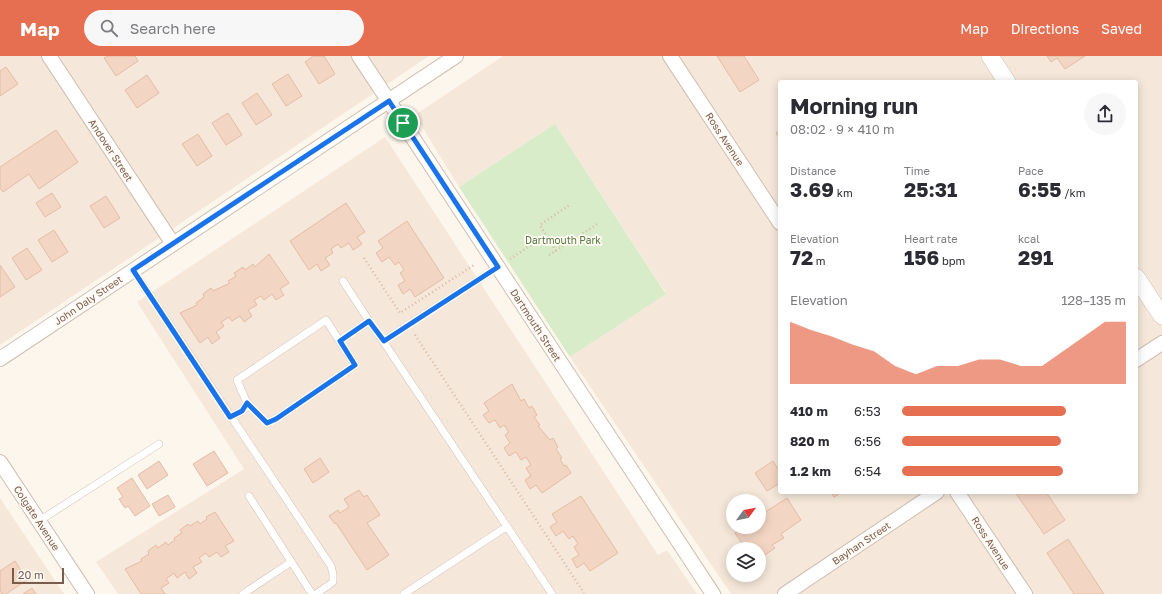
<!DOCTYPE html>
<html lang="en">
<head>
<meta charset="utf-8">
<style>
  body { margin:0; font-family:"Golos Text",sans-serif; background:#f7f7f7; color:#2b2b33; height:100vh; display:flex; flex-direction:column; font-size:15px; white-space:nowrap }
  * { box-sizing:border-box; margin:0 }
  p { font-size:13px; color:#7c7c81 }
  .icon { flex:none; width:22px; height:22px; fill:none; stroke:currentColor; stroke-width:2; stroke-linecap:round; stroke-linejoin:round }
  .map { position:relative; flex:1; overflow:hidden }
  .drawer { position:absolute; left:778px; top:24px; width:360px; height:414px; display:flex; flex-direction:column; background:#fff; border-radius:4px; box-shadow:0 2px 10px #0003 }
  .drawer>* { flex:none }
  .needle { width:26px; rotate:58deg }
  .controls { position:absolute; left:726px; top:438px; display:grid; gap:8px }
  .controls a { display:grid; place-items:center; width:40px; height:40px; border-radius:50%; background:#fff; box-shadow:0 2px 10px #0003; font-size:20px }
  .scale { position:absolute; left:12px; bottom:10px; width:52px; box-sizing:border-box; padding-left:4px; border:2px solid #7a5c4d; border-top:0; font-size:11px; line-height:14px; white-space:nowrap; color:#7a5c4d; -webkit-text-stroke:3px #fffaf3; paint-order:stroke }
  .pin { position:absolute; display:grid; place-items:center; width:34px; height:34px; color:#fff; margin:-17px; border:2px solid #fff; border-radius:50%; box-shadow:0 1px 4px #0007 }
  .round { display:grid; place-items:center; flex:none; width:42px; height:42px; border-radius:21px; background:#f7f7f7 }
  .head { display:flex; align-items:center; justify-content:space-between; height:68px; padding:0 12px }
  h1 { font-size:22px; font-weight:700; line-height:30px }
  .metrics { display:grid; grid-template-columns:repeat(3,1fr); gap:6px; height:68px; padding:4px 12px }
  .metrics div { display:grid; align-content:center }
  .metrics b { font-size:20px; font-weight:700 }
  .metrics small { font-size:11px; font-weight:400 }
  .metrics p { font-size:11px }
  .chart { height:112px; padding:8px 12px }
  .chart p { display:flex; justify-content:space-between }
  .chart svg { width:100%; height:72px; margin-top:4px; fill:#e76f51; opacity:.7 }
  ul { padding:0 12px; list-style:none; font-size:13px }
  li { display:grid; grid-template-columns:64px 48px 1fr; align-items:center; height:30px }
  li i { height:10px; border-radius:5px; background:#e76f51 }
  header { display:flex; align-items:center; gap:24px; box-sizing:border-box; height:56px; padding:0 20px; background:#e76f51; color:#fff }
  header strong { font-size:19px }
  nav { display:flex; gap:22px; margin-inline-start:auto; font-size:14px }
  .search { width:280px; height:36px; background:#f7f7f7; display:flex; align-items:center; gap:10px; box-sizing:border-box; padding:0 14px; border-radius:22px; color:#7c7c81; font-size:15px }
  .map>svg:first-child { display:block }
</style>
</head>
<body>
<header>
<strong>Map</strong>
<div class="search"><svg class="icon" aria-label="search" viewBox="0 0 24 24"><circle cx="10" cy="10" r="6"/><path d="M15 15l6 6"/></svg>Search here</div>
<nav><a>Map</a><a>Directions</a><a>Saved</a></nav>
</header>
<div class="map">
<svg width="1162" height="538" viewBox="0 0 1162 538">
  <rect width="100%" height="100%" fill="#fdf6ec"/>
  <path fill="#f5e8da" fill-rule="evenodd" d="M 0,0 L 429,0 L 0,289 Z
    M 503,0 L 1162,0 L 1162,538 L 731,538 L 570,301 L 666,237 L 555,68 L 459,131 L 415,59 ZM 780,26 L 1136,26 L 1136,436 L 780,436 ZM 733,445 L 759,445 L 759,471 L 733,471 ZM 733,493 L 759,493 L 759,519 L 733,519 Z
    M 385,81 L 658,499 L 667,494 L 697,538 L 118,538 L 96,506 L 244,413 L 137,246 Z
    M 0,442 L 64,538 L 0,538 Z"/>
  <path fill="#d8ecc9" d="M 555,68 L 666,238 L 570,301 L 459,131 Z"/>
  <path fill="#f3d5c3" stroke="#e6bba3" d="M 108,0 L 135,0 L 138,5 L 116,20 L 104,2 Z
    M 313,0 L 324,0 L 335,18 L 319,28 L 305,6 Z
    M 717,0 L 744,0 L 759,24 L 740,36 Z
    M 1047,0 L 1085,0 L 1065,13 L 1057,2 L 1051,6 Z
    M 6,11 L 18,28 L 0,40 L 0,15 Z
    M 288,18 L 302,40 L 286,50 L 272,28 Z
    M 147,19 L 159,37 L 137,52 L 125,34 Z
    M 257,37 L 272,59 L 256,69 L 242,47 Z
    M 228,57 L 242,79 L 226,89 L 212,67 Z
    M 56,74 L 78,106 L 39,133 L 29,118 L 3,136 L 0,132 L 0,111 Z
    M 780,74 L 780,83 L 776,77 Z
    M 198,78 L 212,100 L 197,110 L 182,88 Z
    M 52,137 L 61,151 L 45,161 L 36,147 Z
    M 106,140 L 120,162 L 104,172 L 90,150 Z
    M 346,147 L 365,176 L 357,181 L 362,188 L 353,194 L 349,187 L 341,192 L 338,188 L 331,193 L 333,197 L 325,202 L 330,209 L 321,215 L 317,208 L 309,214 L 290,185 Z
    M 407,165 L 444,222 L 415,241 L 410,233 L 403,238 L 398,229 L 405,225 L 400,217 L 404,214 L 399,206 L 395,209 L 389,201 L 382,206 L 376,197 L 383,192 L 378,185 Z
    M 54,174 L 68,196 L 52,206 L 38,184 Z
    M 27,192 L 42,214 L 26,224 L 12,202 Z
    M 269,198 L 289,227 L 280,233 L 284,239 L 276,244 L 272,238 L 264,244 L 261,240 L 254,244 L 257,249 L 248,254 L 252,260 L 244,266 L 240,260 L 232,265 L 229,261 L 221,266 L 224,270 L 216,276 L 220,282 L 212,288 L 208,281 L 200,287 L 180,257 L 197,249 L 196,247 L 204,241 L 203,238 L 211,232 L 213,235 L 230,227 L 228,225 L 236,220 L 234,217 L 243,211 L 245,214 L 253,208 L 255,211 Z
    M 0,209 L 15,231 L 0,241 Z
    M 512,328 L 521,345 L 524,343 L 529,352 L 532,350 L 537,359 L 534,361 L 540,369 L 538,370 L 550,384 L 553,382 L 558,391 L 556,393 L 562,402 L 560,403 L 564,410 L 566,409 L 571,417 L 542,437 L 536,429 L 530,433 L 525,424 L 531,420 L 526,412 L 531,409 L 526,401 L 521,404 L 516,396 L 509,400 L 504,392 L 510,387 L 505,379 L 509,376 L 504,369 L 500,372 L 495,364 L 489,367 L 483,359 L 489,355 L 484,347 Z
    M 214,395 L 228,417 L 207,430 L 193,408 Z
    M 320,402 L 329,416 L 313,427 L 304,413 Z
    M 159,405 L 168,419 L 147,433 L 138,419 Z
    M 773,405 L 780,416 L 780,427 L 767,435 L 755,417 Z
    M 132,422 L 150,450 L 135,460 L 128,450 L 125,452 L 119,443 L 123,441 L 117,432 Z
    M 359,434 L 364,441 L 367,439 L 380,459 L 367,467 L 389,499 L 367,514 L 336,467 L 335,468 L 329,460 L 338,454 L 340,457 L 349,451 L 344,443 Z
    M 831,436 L 842,436 L 834,441 Z
    M 1015,436 L 1046,436 L 1065,464 L 1044,478 Z
    M 168,439 L 175,451 L 159,460 L 152,448 Z
    M 581,440 L 618,497 L 590,515 L 584,507 L 577,512 L 572,503 L 579,499 L 574,491 L 578,488 L 573,480 L 569,483 L 563,475 L 556,480 L 550,471 L 557,466 L 552,458 Z
    M 787,442 L 801,464 L 781,478 L 784,482 L 772,489 L 775,492 L 759,503 L 759,493 L 746,493 L 735,477 L 743,471 L 759,471 L 759,460 Z
    M 215,456 L 234,485 L 225,490 L 229,496 L 221,501 L 217,496 L 209,501 L 206,497 L 199,502 L 202,506 L 193,511 L 197,517 L 189,523 L 185,516 L 177,522 L 174,517 L 166,523 L 169,527 L 161,532 L 165,538 L 141,538 L 125,513 L 142,505 L 141,503 L 149,498 L 148,495 L 156,489 L 158,492 L 166,486 L 168,489 L 175,484 L 174,482 L 182,477 L 180,474 L 188,468 L 190,470 L 198,465 L 200,468 L 207,463 L 206,461 Z
    M 1068,483 L 1104,538 L 1074,538 L 1047,497 Z
    M 15,505 L 27,524 L 6,538 L 2,538 L 0,534 L 0,515 Z
    M 32,532 L 36,538 L 23,538 Z"/>
  <g fill="none" stroke-linecap="round" stroke-linejoin="round">
    <g stroke="#d1beb0" stroke-width="8">
      <path id="service" d="M 498,211 L 383,285 L 552,538
        M 133,214 L 331,510 L 333,518 L 333,526 L 316,538
        M 343,225 L 369,265
        M 340,285 L 369,265 L 383,285
        M 230,361 L 242,355 L 247,347 L 237,324 L 326,264 L 355,309 L 276,363 L 267,367 L 247,347
        M 249,440 L 312,538
        M 39,465 L 159,388
        M 243,538 L 291,506
        M 404,538 L 506,471"/>
    </g>
    <g stroke="#d1beb0" stroke-width="16">
      <path id="minor" d="M 49,0 L 173,188
        M 359,0 L 713,538
        M 670,0 L 780,167
        M 0,303 L 456,0
        M 1136,304 L 1162,287
        M 0,406 L 87,538
        M 957,436 L 1025,538
        M 785,538 L 937,436"/>
    </g>
    <g stroke="#d1beb0" stroke-width="18">
      <path id="tertiary" d="M 990,0 L 1007,26
        M 1136,221 L 1162,260"/>
    </g>
    <path stroke="#d9b8a5" stroke-width="2.5" stroke-dasharray="1 3" stroke-linecap="butt" d="M 556,195 L 540,169 L 571,148
      M 549,199 L 599,167
      M 364,202 L 400,257 L 474,209
      M 510,203 L 546,179
      M 415,279 L 584,537"/>
    <use href="#service" stroke="#fff" stroke-width="7"/>
    <use href="#minor" stroke="#fff" stroke-width="14"/>
    <use href="#tertiary" stroke="#fff" stroke-width="17"/>
  </g>
  <g fill="none" stroke-linecap="round" stroke-linejoin="round">
    <g stroke="#fff" stroke-width="8">
      <path id="route" d="M 389,45 L 498,211 L 384,285 L 369,265 L 340,285 L 355,309 L 276,363 L 267,367 L 247,347 L 242,355 L 230,361 L 133,214 Z"/>
    </g>
    <use href="#route" stroke="#1a73e8" stroke-width="5"/>
  </g>
  <g text-anchor="middle" dominant-baseline="central" stroke-width="3.5" stroke-linejoin="round" paint-order="stroke">
    <g font-size="10" fill="#7a5c4d" stroke="#fffaf3">
      <text transform="translate(725 83) rotate(57)">Ross Avenue</text>
      <text transform="translate(111 94) rotate(57)">Andover Street</text>
      <text transform="translate(88 244) rotate(-34)">John Daly Street</text>
      <text transform="translate(536 269) rotate(57)">Dartmouth Street</text>
      <text transform="translate(37 462) rotate(57)">Colgate Avenue</text>
      <text transform="translate(861 487) rotate(-34)">Bayhan Street</text>
      <text transform="translate(991 487) rotate(57)">Ross Avenue</text>
    </g>
    <g font-size="10" fill="#537a41" stroke="#fffaf3">
      <text x="563" y="184">Dartmouth Park</text>
    </g>
  </g>
</svg>
<div class="controls">
<a><svg class="needle" viewBox="-14 -14 28 28"><path d="M0-13l5 13h-10z" fill="#e53935"/><path d="M0 13l5-13h-10z" fill="#7c7c81"/></svg></a>
<a><svg class="icon" aria-label="layers" viewBox="0 0 24 24"><path d="M12 4l9 5-9 5-9-5zM3 14l9 5 9-5"/></svg></a>
</div>
<div class="scale">20 m</div>
<div class="pin" style="left:403px;top:67px;background:#1e9e55"><svg class="icon" aria-label="arrive" viewBox="0 0 24 24"><path d="M6 21V4h12l-3 4 3 4H6"/></svg></div>
<section class="drawer">
<div class="head"><div><h1>Morning run</h1><p>08:02 · 9 × 410 m</p></div><a class="round"><svg class="icon" aria-label="share" viewBox="0 0 24 24"><path d="M12 15V3M7 8l5-5 5 5M5 13v7h14v-7"/></svg></a></div>
<div class="metrics">
<div><p>Distance</p><b>3.69<small> km</small></b></div>
<div><p>Time</p><b>25:31</b></div>
<div><p>Pace</p><b>6:55<small> /km</small></b></div>
</div>
<div class="metrics">
<div><p>Elevation</p><b>72<small> m</small></b></div>
<div><p>Heart rate</p><b>156<small> bpm</small></b></div>
<div><p>kcal</p><b>291</b></div>
</div>
<div class="chart"><p><span>Elevation</span>128–135 m</p>
<svg viewBox="0 0 160 44" preserveAspectRatio="none"><path d="M0 44V6L10 11L20 15L30 20L40 24L50 33L60 38L70 33L80 33L90 29L100 29L110 33L120 33L130 24L140 15L150 6L160 6V44z"/></svg>
</div>
<ul>
<li><b>410 m</b>6:53<i style="width:73%"></i></li>
<li><b>820 m</b>6:56<i style="width:71%"></i></li>
<li><b>1.2 km</b>6:54<i style="width:72%"></i></li>
</ul>
</section>
</div>
</body>
</html>
